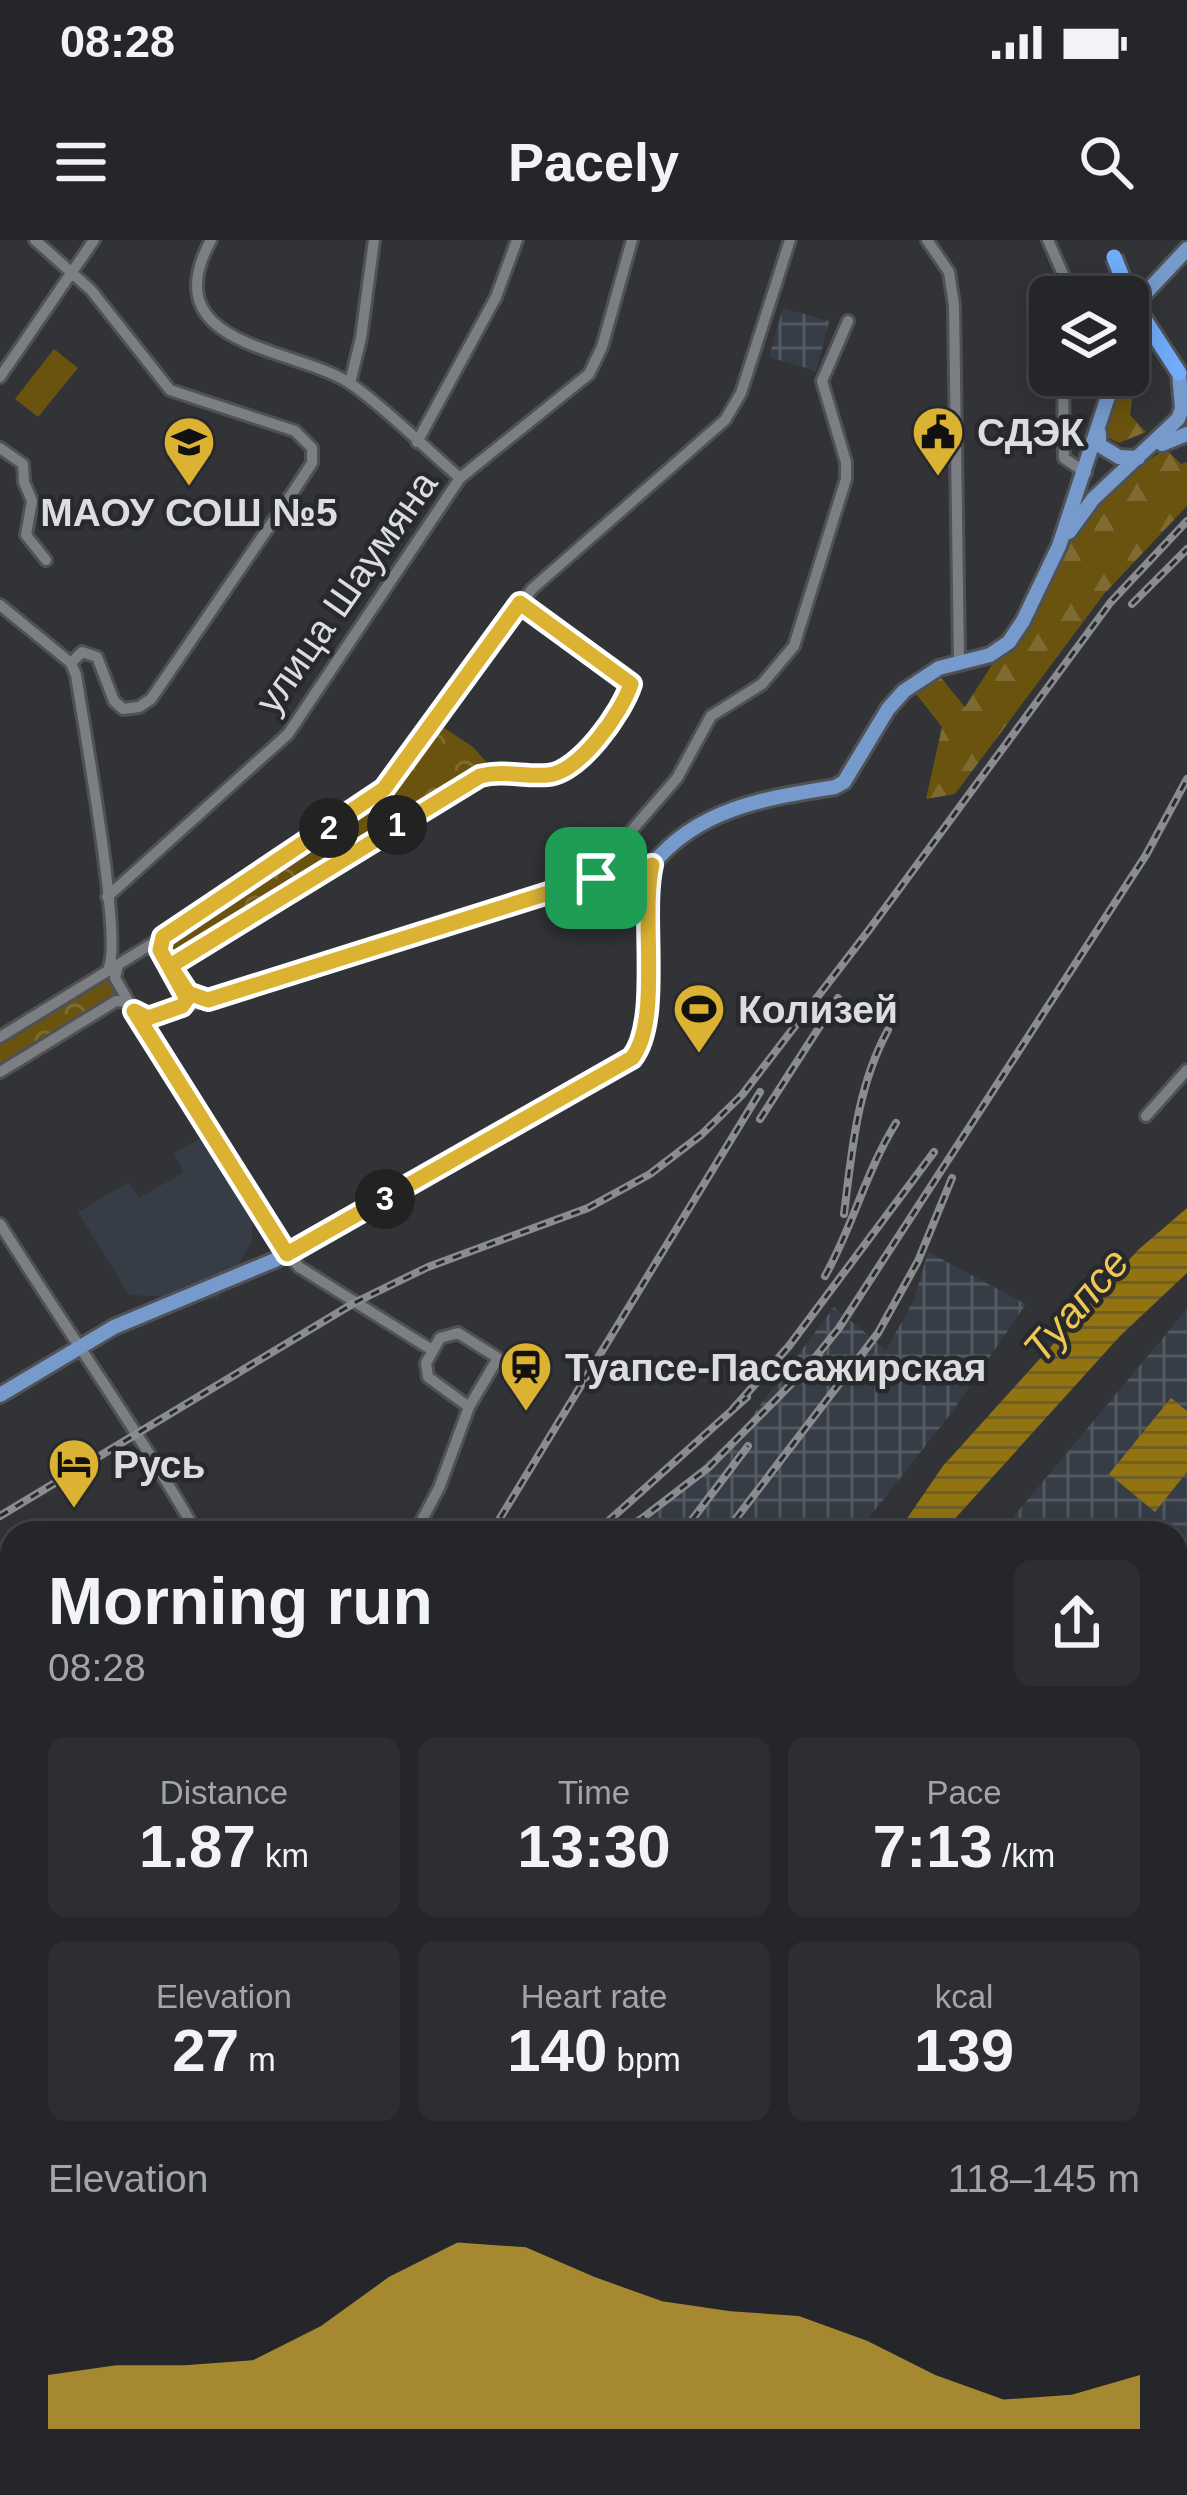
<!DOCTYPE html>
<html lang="en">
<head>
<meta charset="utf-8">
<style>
  body { margin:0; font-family:Arial,sans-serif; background:#2d2e31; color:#f1f3f6; height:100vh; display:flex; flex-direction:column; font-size:45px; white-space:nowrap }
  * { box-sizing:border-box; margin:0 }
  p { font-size:39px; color:#a3a5a8 }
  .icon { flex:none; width:66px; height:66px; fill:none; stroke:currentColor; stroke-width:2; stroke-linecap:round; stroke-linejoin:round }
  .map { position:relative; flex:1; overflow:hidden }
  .side { position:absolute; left:0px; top:1281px; width:1188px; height:975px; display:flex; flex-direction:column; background:#252629; border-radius:36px 36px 0 0; box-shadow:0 6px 30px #0003,0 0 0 3px #424346 }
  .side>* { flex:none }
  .buttons { position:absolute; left:1029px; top:36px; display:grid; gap:24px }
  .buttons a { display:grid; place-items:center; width:120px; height:120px; border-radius:18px; background:#252629; box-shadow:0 6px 30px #0003,0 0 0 3px #424346; font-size:60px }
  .pin { position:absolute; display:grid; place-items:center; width:102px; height:102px; color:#fff; margin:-51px; border-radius:24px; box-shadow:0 6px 18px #0006 }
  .km { position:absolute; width:60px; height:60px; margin:-30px; border-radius:50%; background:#222; color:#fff; font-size:33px; line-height:60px; text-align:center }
  .round { display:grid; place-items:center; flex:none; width:126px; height:126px; border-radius:18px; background:#2d2e31 }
  .headline { display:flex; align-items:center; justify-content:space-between; height:204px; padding:0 48px }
  h1 { font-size:66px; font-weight:800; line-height:90px }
  .stats { display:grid; grid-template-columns:repeat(3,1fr); gap:18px; height:204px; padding:12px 48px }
  .stats div { display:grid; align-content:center; border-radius:18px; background:#2d2e31; text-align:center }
  .stats b { font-size:60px; font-weight:800 }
  .stats small { font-size:33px; font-weight:400 }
  .stats p { font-size:33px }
  .chart { height:336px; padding:24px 48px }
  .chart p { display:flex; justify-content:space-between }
  .chart svg { width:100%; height:216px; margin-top:12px; fill:#dcb233; opacity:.7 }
  .status { display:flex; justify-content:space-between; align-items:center; height:84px; padding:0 60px; background:#252629; direction:ltr }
  .status svg { height:33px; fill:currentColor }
  header { display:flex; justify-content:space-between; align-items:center; height:156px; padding:0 48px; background:#252629; font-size:54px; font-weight:800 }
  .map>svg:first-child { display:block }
</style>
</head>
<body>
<div class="status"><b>08:28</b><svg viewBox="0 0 49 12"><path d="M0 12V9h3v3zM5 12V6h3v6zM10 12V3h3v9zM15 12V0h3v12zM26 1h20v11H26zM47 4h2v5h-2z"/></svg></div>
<header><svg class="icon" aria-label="menu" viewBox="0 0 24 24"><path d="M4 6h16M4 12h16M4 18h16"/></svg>Pacely<svg class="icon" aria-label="search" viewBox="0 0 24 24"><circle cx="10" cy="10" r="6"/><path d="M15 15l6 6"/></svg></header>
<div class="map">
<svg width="1187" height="2255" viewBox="0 0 1187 2255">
  <defs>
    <pattern id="industrial-grid" width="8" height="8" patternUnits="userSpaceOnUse" patternTransform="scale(3)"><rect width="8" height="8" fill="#373d46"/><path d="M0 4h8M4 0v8" fill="none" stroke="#535960"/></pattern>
    <pattern id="forest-firs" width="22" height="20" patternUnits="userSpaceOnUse" patternTransform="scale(3)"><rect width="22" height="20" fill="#69530f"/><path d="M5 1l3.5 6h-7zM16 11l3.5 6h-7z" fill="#7e6b32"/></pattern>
    <pattern id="park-crowns" width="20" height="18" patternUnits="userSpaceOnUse" patternTransform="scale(3)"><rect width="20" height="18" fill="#69530f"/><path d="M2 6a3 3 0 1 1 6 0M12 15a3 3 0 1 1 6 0" fill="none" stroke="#7e6b32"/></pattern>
    <pattern id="water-rules" width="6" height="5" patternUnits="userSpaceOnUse" patternTransform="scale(3)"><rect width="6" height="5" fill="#917311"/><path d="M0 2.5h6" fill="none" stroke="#715f25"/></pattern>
  </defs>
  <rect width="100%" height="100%" fill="#313337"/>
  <path fill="#373d46" d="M 203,897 L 252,977 L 252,1001 L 217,1059 L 129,1055 L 78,972 L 129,942 L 139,958 L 184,932 L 174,913 Z"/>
  <path fill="url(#industrial-grid)" d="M 783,68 L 829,81 L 816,131 L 769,117 Z
    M 928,1012 L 1026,1064 L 952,1172 L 857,1293 L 614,1293 L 683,1244 L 743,1188 L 834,1067 L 886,1110 L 914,1060 Z
    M 1187,1069 L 1187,1890 L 1176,1900 L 1176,1293 L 1000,1293 Z
    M 1187,1940 L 1187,2141 L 1176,2129 L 1176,1948 Z"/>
  <path fill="url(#forest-firs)" d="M 1128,123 L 1137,126 L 1130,175 L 1146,192 L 1119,203 L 1103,195 L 1118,135 L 1128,135 Z
    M 1166,209 L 1181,224 L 1187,222 L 1187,266 L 1104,354 L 955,554 L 926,559 L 942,487 L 913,450 L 938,434 L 965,467 L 1097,260 L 1134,229 Z
    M 1176,2200 L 1187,2212 L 1187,2255 L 551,2255 L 563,2244 L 1176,2244 Z"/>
  <path fill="url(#park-crowns)" d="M 435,482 L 473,507 L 489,525 L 452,543 L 178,715 L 167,703 L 169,695 L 375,559 Z
    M 107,732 L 120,756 L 0,827 L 0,801 Z"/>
  <path fill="#69530f" d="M 54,109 L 78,128 L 38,177 L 15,159 Z"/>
  <path fill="url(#water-rules)" d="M 1187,968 L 1187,1033 L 1120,1096 L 942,1293 L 897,1293 L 943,1226 L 1138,1010 Z
    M 1171,1158 L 1187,1171 L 1187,1232 L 1155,1272 L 1109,1234 Z"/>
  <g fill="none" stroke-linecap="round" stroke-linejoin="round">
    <g stroke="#4f5154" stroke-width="16">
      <path id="minor" d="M 35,0 L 91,50 L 170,150 L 295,191 L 312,208 L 312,223 L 295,249 L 151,459 L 139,467 L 123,469 L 114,461 L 97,417 L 82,412 L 71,423
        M 211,0 C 151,110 299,106 354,146 C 391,173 425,208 460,238
        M 927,0 L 949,32 L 954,65 L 959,420
        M 1048,0 L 1073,57
        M 1063,135 L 1064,218 L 1086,233
        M 0,137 L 94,0
        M 350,143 L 361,98 L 374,0
        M 417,202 L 496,57 L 517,0
        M 0,208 L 23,224 L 24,242 L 32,261 L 26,295 L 46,320
        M 0,365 L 71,423
        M 71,423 L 76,435 C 83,482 122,697 109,727
        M 596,638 L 613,612 L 677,538 L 711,476 L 762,444 L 794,406 L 846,239 L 846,222 L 822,141 L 848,81
        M 107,657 L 288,494 L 460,238 L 589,134 L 602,107 L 632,0
        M 147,707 L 160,710 L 188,753 L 202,760
        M 118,725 L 115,738 L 134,771 L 148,778
        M 170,726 L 480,536 C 505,529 529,538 554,534 C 580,529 625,467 631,444 L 520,363
        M 182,766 C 342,729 493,662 652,625
        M 134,771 L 278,1001 L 299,1027 L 432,1110
        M 144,782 L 186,763
        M 0,797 L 163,697 L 375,557 L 393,538 L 532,349 L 725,180 L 741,153 L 790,0
        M 0,832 L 116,761 L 129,762
        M 1146,876 L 1187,830
        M 0,984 C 65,1088 136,1187 197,1293
        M 415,1293 L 439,1248 L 469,1167 L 498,1118 L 458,1093 L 440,1098 L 426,1123 L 428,1137 L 469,1167
        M 0,1356 L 12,1348
        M 0,1842 L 12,1828
        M 1176,1919 L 1187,1912
        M 0,1947 L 12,1987
        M 83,2244 L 93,2255
        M 225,2255 L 267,2247 L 304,2255"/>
    </g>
    <g stroke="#4f5154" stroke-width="20">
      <path id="major" d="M 1128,92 L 1141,58 L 1187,9
        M 1099,193 L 1099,205 L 1119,217 L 1138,218
        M 1162,204 L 1187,194
        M 1069,292 L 1093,259 L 1178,179 L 1182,169 L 1179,133
        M 0,1155 L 114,1087 L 275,1020 L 632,818 C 663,779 639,675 652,625 C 698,568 766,558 835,547 L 844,542 L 888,469 L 904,451 L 939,428 L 990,415 L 1009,402 L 1023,381 L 1059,306 L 1115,135"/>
    </g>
    <use href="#minor" stroke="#7b7e82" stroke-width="10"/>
    <use href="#major" stroke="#759acb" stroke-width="14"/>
    <g stroke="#8a8c8f" stroke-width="8">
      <path id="rail" d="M 1132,364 L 1187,309
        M 760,879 L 838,758
        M 844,974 C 852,910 857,847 888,790
        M 825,1036 C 853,986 866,931 896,883
        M 733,1169 L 789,1106 L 934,912
        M 0,1276 L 354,1063 L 428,1027 L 588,968 L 650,934 L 701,895 L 742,855 L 869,690 L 1110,363 L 1187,281
        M 491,1293 L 760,852
        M 595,1293 L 747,1157
        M 623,1293 L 709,1227 L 806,1129 L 839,1088 L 1146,615 L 1187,539
        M 682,1293 L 748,1206
        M 725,1293 L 878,1093 L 918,1021 L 952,938
        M 200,2244 L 201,2255"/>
    </g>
    <use href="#rail" stroke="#27292d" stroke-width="3" stroke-dasharray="9" stroke-linecap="butt"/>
    <g stroke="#4f5154" stroke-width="21" stroke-linecap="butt">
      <path id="highway-bridge" d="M 1114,17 L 1130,57 L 1179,133"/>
    </g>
    <use href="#highway-bridge" stroke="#71adfc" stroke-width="15"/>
  </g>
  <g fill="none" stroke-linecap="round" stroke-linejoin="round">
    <g stroke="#fff" stroke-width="24">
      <path id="route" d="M 596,638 L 208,760 L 188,753 L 170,726 L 480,536 C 504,530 524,537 548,535 C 580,532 622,472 631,444 L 520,363 L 384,549 L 163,697 L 160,710 L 187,759 L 182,766 L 148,778 L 134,771 L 287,1014 L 632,818 C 662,780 640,675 652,625 L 596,638"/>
    </g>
    <use href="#route" stroke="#dcb233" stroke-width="15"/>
  </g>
  <defs>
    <g id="civic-pin" transform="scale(2.7)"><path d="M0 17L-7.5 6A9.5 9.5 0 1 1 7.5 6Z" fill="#dcb233" stroke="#27292d"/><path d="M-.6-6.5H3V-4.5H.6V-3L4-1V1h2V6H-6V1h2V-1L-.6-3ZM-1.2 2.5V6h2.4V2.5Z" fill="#111"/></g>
    <g id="school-pin" transform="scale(2.7)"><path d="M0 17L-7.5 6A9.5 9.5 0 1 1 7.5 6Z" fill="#dcb233" stroke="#27292d"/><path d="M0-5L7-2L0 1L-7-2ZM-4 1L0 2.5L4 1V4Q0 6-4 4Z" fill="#111"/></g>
    <g id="stadium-pin" transform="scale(2.7)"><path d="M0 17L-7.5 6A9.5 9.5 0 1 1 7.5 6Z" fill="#dcb233" stroke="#27292d"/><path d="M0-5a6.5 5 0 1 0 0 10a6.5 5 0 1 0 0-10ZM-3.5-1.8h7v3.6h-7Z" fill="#111"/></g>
    <g id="station-pin" transform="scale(2.7)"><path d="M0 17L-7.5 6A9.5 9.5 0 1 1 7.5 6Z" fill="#dcb233" stroke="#27292d"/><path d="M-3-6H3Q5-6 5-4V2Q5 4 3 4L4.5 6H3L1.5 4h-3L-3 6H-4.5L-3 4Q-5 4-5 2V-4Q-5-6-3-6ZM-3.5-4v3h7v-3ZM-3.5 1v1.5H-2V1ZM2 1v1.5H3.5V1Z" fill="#111"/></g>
    <g id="hotel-pin" transform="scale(2.7)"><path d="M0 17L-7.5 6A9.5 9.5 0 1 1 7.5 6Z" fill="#dcb233" stroke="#27292d"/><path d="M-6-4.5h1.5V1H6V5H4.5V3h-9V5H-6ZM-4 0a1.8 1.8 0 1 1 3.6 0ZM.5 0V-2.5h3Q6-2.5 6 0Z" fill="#111"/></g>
  </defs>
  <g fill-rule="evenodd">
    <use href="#civic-pin" x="938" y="192"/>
    <use href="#school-pin" x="189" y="202"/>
    <use href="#stadium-pin" x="699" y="769"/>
    <use href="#station-pin" x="526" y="1127"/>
    <use href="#hotel-pin" x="74" y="1224"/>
  </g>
  <g text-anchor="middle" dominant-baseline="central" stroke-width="9" stroke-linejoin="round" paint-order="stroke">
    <g font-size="39" font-weight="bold" fill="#dbdddf" stroke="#27292d" text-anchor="start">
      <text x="977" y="192">СДЭК</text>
      <text x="189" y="272" text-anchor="middle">МАОУ СОШ №5</text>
      <text x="738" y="769">Колизей</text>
      <text x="565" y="1127">Туапсе-Пассажирская</text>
      <text x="113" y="1224">Русь</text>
    </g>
    <g font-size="39" fill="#dbdddf" stroke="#27292d">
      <text transform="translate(346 352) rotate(-55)">улица Шаумяна</text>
    </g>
    <g font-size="42" font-style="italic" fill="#f0c750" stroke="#27292d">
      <text transform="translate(1076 1065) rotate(-49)">Туапсе</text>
    </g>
  </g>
</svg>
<div class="buttons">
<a><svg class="icon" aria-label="layers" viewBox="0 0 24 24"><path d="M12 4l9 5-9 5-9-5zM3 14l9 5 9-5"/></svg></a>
</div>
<div class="pin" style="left:596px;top:638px;background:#1e9e55"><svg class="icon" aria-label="arrive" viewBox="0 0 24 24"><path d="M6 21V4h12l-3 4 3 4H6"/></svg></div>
<b class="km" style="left:397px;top:585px">1</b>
<b class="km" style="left:329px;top:588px">2</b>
<b class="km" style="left:385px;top:959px">3</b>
<section class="side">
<div class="headline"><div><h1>Morning run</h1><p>08:28</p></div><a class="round"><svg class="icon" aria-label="share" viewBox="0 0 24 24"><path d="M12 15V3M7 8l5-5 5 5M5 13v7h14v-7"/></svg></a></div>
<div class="stats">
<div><p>Distance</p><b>1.87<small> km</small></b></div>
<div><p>Time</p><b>13:30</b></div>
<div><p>Pace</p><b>7:13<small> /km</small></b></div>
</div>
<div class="stats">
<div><p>Elevation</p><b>27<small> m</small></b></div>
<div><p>Heart rate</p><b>140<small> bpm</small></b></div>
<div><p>kcal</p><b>139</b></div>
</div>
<div class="chart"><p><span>Elevation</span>118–145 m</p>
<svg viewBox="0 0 160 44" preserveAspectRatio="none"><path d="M0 44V33L10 31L20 31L30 30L40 23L50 13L60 6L70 7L80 13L90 18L100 20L110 21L120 26L130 33L140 38L150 37L160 33V44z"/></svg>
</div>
</section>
</div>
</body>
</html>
